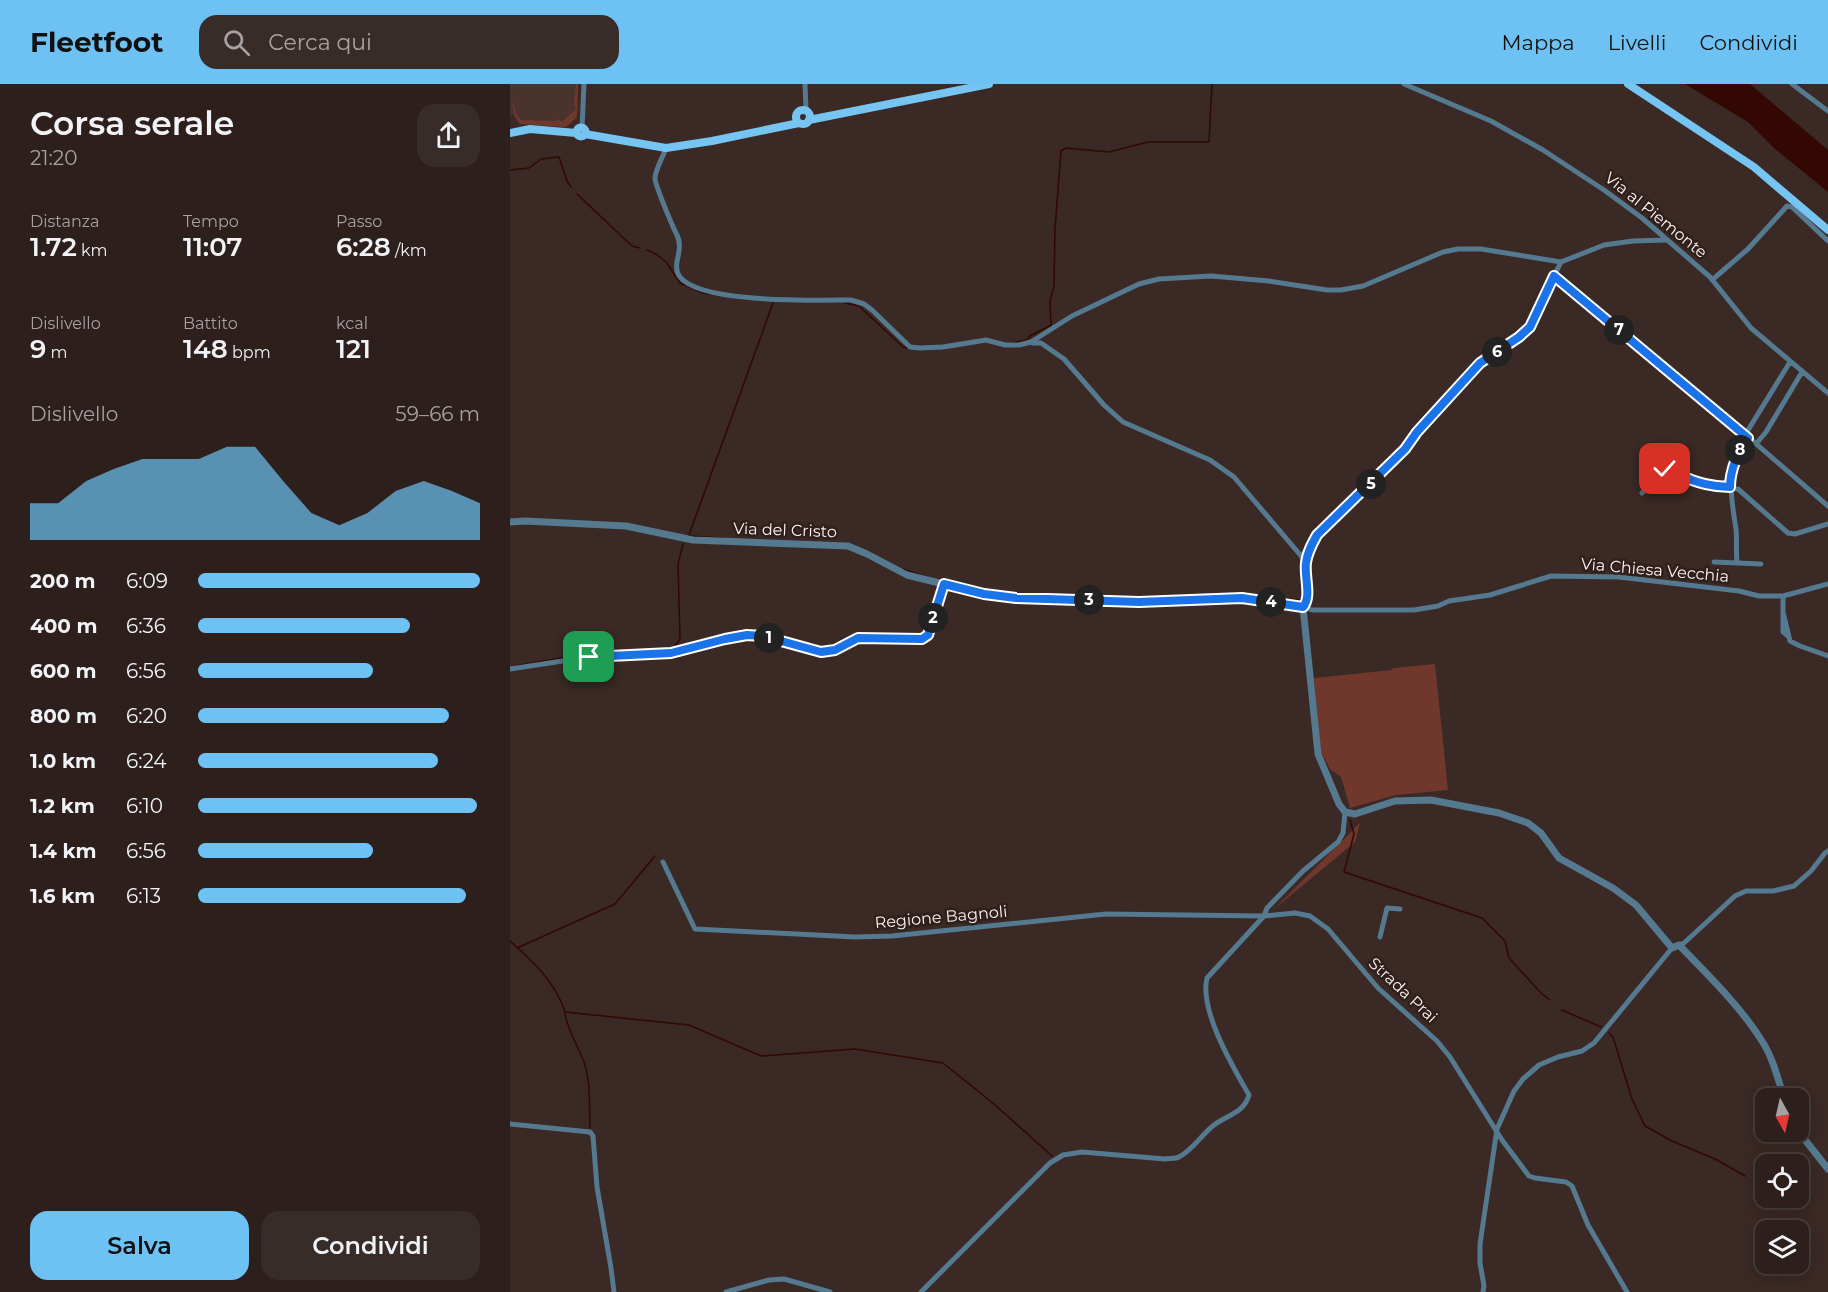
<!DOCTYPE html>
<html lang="it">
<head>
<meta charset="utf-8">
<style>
  body { margin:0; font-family:Montserrat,sans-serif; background:#382c29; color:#f1f3f6; height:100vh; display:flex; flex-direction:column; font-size:22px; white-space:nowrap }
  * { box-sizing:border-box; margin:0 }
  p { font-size:20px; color:#a6a2a3 }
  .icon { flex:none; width:33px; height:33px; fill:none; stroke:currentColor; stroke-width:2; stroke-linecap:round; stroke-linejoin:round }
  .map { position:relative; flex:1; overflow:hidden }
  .sheet { display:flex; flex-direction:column; background:#2c1f1c; width:510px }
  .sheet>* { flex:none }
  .needle { width:39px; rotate:172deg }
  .controls { position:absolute; left:1245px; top:1004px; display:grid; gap:12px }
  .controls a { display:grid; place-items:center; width:54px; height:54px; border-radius:12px; background:#2c1f1c; box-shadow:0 3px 15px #0003,0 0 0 2px #483d3b; font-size:30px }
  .pin { position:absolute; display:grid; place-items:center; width:51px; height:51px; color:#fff; margin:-26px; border-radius:12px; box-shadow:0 3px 9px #0006 }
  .km { position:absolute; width:30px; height:30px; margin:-15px; border-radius:50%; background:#222; color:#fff; font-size:16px; line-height:30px; text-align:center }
  .round { display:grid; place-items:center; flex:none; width:63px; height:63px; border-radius:18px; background:#382c29 }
  .head { display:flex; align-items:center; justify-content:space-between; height:102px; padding:0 30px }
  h1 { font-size:33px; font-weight:600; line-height:45px }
  .stats { display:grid; grid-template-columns:repeat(3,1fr); gap:9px; height:102px; padding:6px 30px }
  .stats div { display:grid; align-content:center }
  .stats b { font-size:26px; font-weight:600 }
  .stats small { font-size:16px; font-weight:400 }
  .stats p { font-size:16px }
  .chart { height:168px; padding:12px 30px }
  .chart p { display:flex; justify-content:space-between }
  .chart svg { width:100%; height:108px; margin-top:6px; fill:#6dc2f3; opacity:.7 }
  .button { display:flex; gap:12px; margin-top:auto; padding:12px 30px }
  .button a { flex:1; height:69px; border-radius:18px; background:#6dc2f3; color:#111; font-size:24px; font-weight:600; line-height:69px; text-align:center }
  .button a+a { background:#382c29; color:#f1f3f6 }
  ul { padding:0 30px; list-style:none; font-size:20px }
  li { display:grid; grid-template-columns:96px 72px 1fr; align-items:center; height:45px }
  li i { height:15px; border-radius:8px; background:#6dc2f3 }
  header { display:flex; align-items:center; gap:36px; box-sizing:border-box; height:84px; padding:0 30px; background:#6dc2f3; color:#111 }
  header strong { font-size:28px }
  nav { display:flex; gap:33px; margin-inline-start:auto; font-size:21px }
  .search { width:420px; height:54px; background:#382c29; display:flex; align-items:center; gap:15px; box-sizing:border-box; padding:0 21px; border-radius:18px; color:#a6a2a3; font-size:22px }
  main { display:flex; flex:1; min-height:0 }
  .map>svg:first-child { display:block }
</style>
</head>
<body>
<header>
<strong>Fleetfoot</strong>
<div class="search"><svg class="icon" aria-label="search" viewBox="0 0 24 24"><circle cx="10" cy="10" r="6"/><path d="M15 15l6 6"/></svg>Cerca qui</div>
<nav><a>Mappa</a><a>Livelli</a><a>Condividi</a></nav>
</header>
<main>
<section class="sheet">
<div class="head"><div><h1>Corsa serale</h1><p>21:20</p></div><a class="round"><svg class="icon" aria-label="share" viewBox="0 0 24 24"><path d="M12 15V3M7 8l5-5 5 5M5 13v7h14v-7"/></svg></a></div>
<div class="stats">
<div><p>Distanza</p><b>1.72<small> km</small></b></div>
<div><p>Tempo</p><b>11:07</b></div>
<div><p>Passo</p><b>6:28<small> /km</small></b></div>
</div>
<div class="stats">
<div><p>Dislivello</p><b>9<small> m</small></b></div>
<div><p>Battito</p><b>148<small> bpm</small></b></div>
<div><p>kcal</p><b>121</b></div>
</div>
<div class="chart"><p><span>Dislivello</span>59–66 m</p>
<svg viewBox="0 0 160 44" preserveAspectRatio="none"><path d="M0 44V29L10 29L20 20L30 15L40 11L50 11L60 11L70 6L80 6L90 20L100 33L110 38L120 33L130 24L140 20L150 24L160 29V44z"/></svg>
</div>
<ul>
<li><b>200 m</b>6:09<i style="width:100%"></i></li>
<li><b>400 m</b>6:36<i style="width:75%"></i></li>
<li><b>600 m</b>6:56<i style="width:62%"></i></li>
<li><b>800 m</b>6:20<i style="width:89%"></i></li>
<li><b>1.0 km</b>6:24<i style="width:85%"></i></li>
<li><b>1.2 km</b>6:10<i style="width:99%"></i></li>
<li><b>1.4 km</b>6:56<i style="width:62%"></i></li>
<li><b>1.6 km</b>6:13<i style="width:95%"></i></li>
</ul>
<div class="button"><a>Salva</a><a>Condividi</a></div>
</section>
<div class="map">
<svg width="1318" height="1208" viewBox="0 0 1318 1208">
  <rect width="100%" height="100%" fill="#3a2925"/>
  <path fill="#4a332d" d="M 0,0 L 68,0 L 67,33 L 56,43 L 10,40 L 4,30 L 0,31 Z"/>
  <path fill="#70382c" d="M 66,0 L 68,0 L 67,33 L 56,43 L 10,40 L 5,33 L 2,16 L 7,31 L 11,36 L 46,37 L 49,35 L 52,38 L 66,25 L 64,20 Z
    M 925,580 L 938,706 L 886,711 L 840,724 L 831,693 L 820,685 L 811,668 L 804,594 L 882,586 L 883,584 Z
    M 850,739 L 845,758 L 763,826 Z"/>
  <path fill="#330802" d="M 1175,0 L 1240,0 L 1318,66 L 1318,108 L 1264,64 L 1238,38 Z"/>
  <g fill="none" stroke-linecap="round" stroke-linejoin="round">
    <path stroke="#330802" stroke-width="1.5" d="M 0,86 L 19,84 L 31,75 L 49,73 L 57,97 L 61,103
      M 67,110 L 122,162 L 130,164
      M 137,166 L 146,170 L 157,179 L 170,199 L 193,209 L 241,216
      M 335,219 L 349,222 L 393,263 L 398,264
      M 502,259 L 517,256 L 520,252 L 541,241 L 540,217 L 544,202 L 545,144 L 551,67 L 556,64 L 599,68 L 638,58 L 699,58 L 702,0
      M 179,451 L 263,219
      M 180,452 L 211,454
      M 393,485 L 417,493
      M 451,501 L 481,508
      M 504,510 L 559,512
      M 621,514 L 682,513
      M 756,514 L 791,516
      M 158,566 L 163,565 L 170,555 L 168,480 L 173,460
      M 109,568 L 129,568
      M 79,570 L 102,568
      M 5,582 L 69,571
      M 840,736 L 844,750 L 834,788 L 972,834 L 995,857 L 999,874 L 1031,909 L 1040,916
      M 0,857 C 22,876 46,899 55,928 L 179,941 L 251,972 L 345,965 L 433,979 L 484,1020 L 542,1072
      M 7,864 L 105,820 L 145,772
      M 1052,926 L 1091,943
      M 55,930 C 58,947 68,962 74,978 C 81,999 79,1023 80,1044
      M 1099,949 L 1103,953 L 1122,1015 L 1135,1042 L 1160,1056 L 1207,1076 L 1235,1092
      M 1246,1099 L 1253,1103"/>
    <path stroke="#55798f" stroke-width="5" d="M 295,0 L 296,26
      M 894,0 L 981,37 L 1033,66 L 1094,106 L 1132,134 L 1200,193 L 1241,244 L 1318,309
      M 1282,0 L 1318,27
      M 72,44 L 74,0
      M 156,64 C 153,73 146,84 145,94 C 145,101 162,141 166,149 C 176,167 160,180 170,193 C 191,220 307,216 341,216 L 354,220 L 362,226 L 400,263 L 410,264 L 433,263 L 476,256 L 495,261 L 509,261 L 521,258 L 562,232 L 629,200 L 649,195 L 701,192 L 759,197 L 817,206 L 831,206 L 853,202 L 933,168 L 948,165 L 971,165 L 1051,178 L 1094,161 L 1123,157 L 1156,156
      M 1051,178 L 1044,192 L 1200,320 L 1318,422
      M 1044,192 L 1020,243 L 1009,253 L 970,279 L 907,348 L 895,365 L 801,456 L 792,473 L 797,514 L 797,519 L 793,523 L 802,526 L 904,526 L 928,522 L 939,517 L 980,511 L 1041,492 L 1109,493 L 1229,507 L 1249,512 L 1273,512 L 1318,500
      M 1202,196 L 1238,165 L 1277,122 L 1282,123 L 1318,157
      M 523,259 L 531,259 L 554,275 L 594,321 L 613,338 L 700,376 L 724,393 L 792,473
      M 1235,351 L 1280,278
      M 1246,360 L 1256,348 L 1292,288
      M 1132,409 L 1152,386 L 1159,384 L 1173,392 L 1208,403 L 1228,405 L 1278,449 L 1285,450 L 1318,440
      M 1204,478 L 1251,480
      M 1227,479 C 1226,468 1227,456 1226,445 C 1221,412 1214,383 1238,354
      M 795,483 L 803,458
      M 1273,512 L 1273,548 L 1278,552
      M 1273,528 L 1280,557 L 1290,562 L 1318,572
      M 0,585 L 79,573 L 161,569 L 215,555 L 237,551 L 253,553 L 311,568 L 325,566 L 348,554 L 412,555 L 418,551 L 434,499
      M 153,778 L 185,845 L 345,853 L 382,852 L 596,830 L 754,832 L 785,829 L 800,832 L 818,845 L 868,904 L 927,957 L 940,973 L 992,1056 L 1019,1092 L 1025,1094 L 1056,1098 L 1062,1102 L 1078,1141 L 1117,1208
      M 870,853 L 877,824 L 890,825
      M 1169,861 L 1174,859 L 1225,812 L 1236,807 L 1263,807 L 1284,802 L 1301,787 L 1315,769 L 1318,767
      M 0,1040 L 80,1048 L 83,1052 L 87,1103 L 101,1184 L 104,1208
      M 216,1208 L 259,1196 L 274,1195 L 320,1208
      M 411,1208 L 540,1079 L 553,1071 L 572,1068 L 655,1075 C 660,1074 665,1075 669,1073 C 683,1066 692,1050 704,1041 C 717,1031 734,1029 739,1011 C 723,983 689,926 697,894 L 754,832 L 757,824 L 793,787 L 828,758 L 833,749 L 835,728
      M 973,1208 L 974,1202 L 970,1179 L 970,1160 L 987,1045 L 1004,1007 L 1013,995 L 1029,981 L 1048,973 L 1072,967 L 1084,959 L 1162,864"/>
    <path stroke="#55798f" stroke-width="7" d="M 0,438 L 15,437 L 116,442 L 183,456 L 338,462 L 357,470 L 397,491 L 474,510 L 506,514 L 629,518 L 732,514 L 793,523 L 808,670 L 829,720 L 835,728 L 845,730 L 885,717 L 921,716 L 989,729 L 1018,739 L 1031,749 L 1049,774 L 1103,804 L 1126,821 L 1162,864 L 1169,861 C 1198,891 1230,922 1252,957 C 1263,974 1268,995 1274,1014
      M 1288,1047 L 1318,1085"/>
    <path stroke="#75c4f1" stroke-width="8" d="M 1118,0 L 1244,83 L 1318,146
      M286 33a7 7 0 1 1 14 0a7 7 0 1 1-14 0Z
      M 299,36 L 479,0
      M66.5 48a4.5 4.5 0 1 1 9 0a4.5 4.5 0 1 1-9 0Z
      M 0,49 L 20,45 L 66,49
      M 75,50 L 156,64 L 202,57 L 289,39"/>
  </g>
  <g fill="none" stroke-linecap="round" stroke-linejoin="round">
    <g stroke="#fff" stroke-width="12">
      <path id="route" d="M 79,573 L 161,569 L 215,555 L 237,551 L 253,552 L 311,568 L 325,566 L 348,554 L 412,555 L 418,551 L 434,500 L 474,510 L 506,514 L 629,518 L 732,514 L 793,523 C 802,513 794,492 796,479 C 797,469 802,460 807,451 L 895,365 L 907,348 L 970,279 L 1009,253 L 1020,243 L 1044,192 L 1238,354 C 1228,366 1220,387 1220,403 C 1205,403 1186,399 1173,392 C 1166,389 1163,385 1155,385"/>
    </g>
    <use href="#route" stroke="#1a73e8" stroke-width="8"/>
  </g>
  <g text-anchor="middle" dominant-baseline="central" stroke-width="5" stroke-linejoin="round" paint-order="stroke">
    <g font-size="16" fill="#fdf2ef" stroke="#2f201c">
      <text transform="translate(1146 131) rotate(39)">Via al Piemonte</text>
      <text transform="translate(275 446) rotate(2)">Via del Cristo</text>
      <text transform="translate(1145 486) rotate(5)">Via Chiesa Vecchia</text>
      <text transform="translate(431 833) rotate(-5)">Regione Bagnoli</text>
      <text transform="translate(893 906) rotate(43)">Strada Prai</text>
    </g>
  </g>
</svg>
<div class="controls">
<a><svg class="needle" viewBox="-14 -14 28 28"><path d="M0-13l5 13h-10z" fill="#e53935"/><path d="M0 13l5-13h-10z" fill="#a6a2a3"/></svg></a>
<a><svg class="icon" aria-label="locate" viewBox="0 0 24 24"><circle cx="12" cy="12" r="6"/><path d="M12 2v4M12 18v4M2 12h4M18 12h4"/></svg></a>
<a><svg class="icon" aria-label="layers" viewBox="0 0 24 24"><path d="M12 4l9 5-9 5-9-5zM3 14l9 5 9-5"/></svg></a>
</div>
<div class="pin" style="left:79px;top:573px;background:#1e9e55"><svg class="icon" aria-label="arrive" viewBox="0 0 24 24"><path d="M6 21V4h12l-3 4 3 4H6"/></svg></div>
<div class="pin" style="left:1155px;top:385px;background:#d93025"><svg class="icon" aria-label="check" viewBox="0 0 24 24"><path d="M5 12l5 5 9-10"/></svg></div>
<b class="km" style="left:259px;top:554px">1</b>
<b class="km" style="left:423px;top:534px">2</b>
<b class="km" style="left:579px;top:516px">3</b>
<b class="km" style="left:761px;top:518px">4</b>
<b class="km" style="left:861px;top:400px">5</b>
<b class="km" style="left:987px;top:268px">6</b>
<b class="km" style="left:1109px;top:246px">7</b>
<b class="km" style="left:1230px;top:366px">8</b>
</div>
</main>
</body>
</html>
